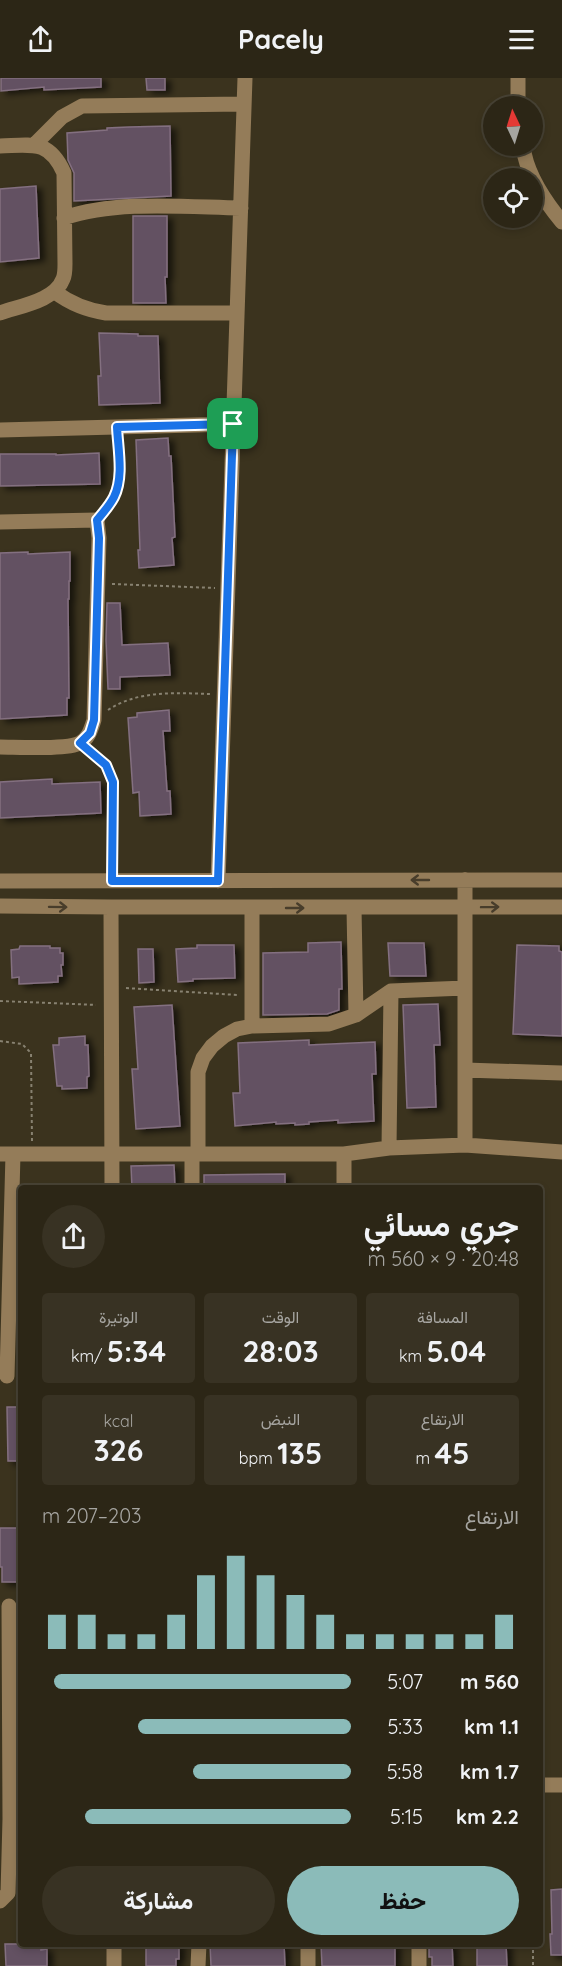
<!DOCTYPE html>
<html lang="ar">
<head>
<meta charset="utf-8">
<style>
  body { margin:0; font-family:Quicksand,Vazirmatn,sans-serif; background:#383223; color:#f1f3f6; direction:rtl; height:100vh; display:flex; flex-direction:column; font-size:22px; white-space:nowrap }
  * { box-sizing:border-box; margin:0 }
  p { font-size:20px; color:#a6a5a1 }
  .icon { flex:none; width:33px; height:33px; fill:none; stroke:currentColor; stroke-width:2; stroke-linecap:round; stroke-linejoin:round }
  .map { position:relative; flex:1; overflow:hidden; direction:ltr }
  .side { position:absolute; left:18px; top:1107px; width:525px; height:762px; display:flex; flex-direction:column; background:#2c2616; border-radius:6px; box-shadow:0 3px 9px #0003,0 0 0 2px #484335; direction:rtl }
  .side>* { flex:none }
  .needle { width:39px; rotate:356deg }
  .tools { position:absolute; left:483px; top:18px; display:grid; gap:12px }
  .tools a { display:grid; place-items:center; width:60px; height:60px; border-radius:50%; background:#2c2616; box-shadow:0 3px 9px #0003,0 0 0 2px #484335; font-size:30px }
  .pin { position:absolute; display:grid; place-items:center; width:51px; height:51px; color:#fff; margin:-26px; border-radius:12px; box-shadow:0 3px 9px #0006 }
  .round { display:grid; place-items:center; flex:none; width:63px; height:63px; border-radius:32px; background:#383223 }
  .head { display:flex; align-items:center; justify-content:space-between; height:102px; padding:0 24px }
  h1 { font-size:33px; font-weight:700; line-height:45px }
  .figures { display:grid; grid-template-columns:repeat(3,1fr); gap:9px; height:102px; padding:6px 24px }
  .figures div { display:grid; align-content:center; border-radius:6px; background:#383223; text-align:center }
  .figures b { font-size:30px; font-weight:700 }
  .figures small { font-size:16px; font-weight:400 }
  .figures p { font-size:16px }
  .chart { height:168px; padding:12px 24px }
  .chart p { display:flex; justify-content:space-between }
  .chart svg { width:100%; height:108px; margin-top:6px; stroke:#8bbbb9; stroke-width:6 }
  .action { display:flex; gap:12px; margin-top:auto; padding:12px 24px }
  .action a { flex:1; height:69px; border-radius:36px; background:#8bbbb9; color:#111; font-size:24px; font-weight:700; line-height:69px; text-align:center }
  .action a+a { background:#383223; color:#f1f3f6 }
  ul { padding:0 24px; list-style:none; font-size:20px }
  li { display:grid; grid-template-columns:96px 72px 1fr; align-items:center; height:45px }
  li i { height:15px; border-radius:8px; background:#8bbbb9 }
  header { display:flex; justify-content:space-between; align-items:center; height:78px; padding:0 24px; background:#2c2616; font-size:27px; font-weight:700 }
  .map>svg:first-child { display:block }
</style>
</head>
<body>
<header><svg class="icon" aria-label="menu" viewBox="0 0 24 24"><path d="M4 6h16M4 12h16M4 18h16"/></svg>Pacely<svg class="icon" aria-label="share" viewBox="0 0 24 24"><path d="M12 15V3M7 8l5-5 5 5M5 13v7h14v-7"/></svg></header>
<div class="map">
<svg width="562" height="1888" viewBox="0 0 562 1888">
  <defs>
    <filter id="shadow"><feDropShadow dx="5.5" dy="3" stdDeviation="3" flood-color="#0009"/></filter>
  </defs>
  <rect width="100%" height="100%" fill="#3b331e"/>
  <path fill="#645162" stroke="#836f80" stroke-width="1.5" filter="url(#shadow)" d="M 1,0 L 101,0 L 101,9 L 44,12 L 44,9 L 1,13 Z
    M 146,0 L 165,0 L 165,12 L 147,12 Z
    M 170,48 L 171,118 L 74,123 L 74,95 L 68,82 L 67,55 L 107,52 L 107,50 L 129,49 Z
    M 36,108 L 39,180 L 0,184 L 0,111 Z
    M 133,138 L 167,138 L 167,199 L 165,199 L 166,225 L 133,225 Z
    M 99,255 L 138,256 L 138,258 L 158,258 L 160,325 L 99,327 L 98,298 L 101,298 Z
    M 168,360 L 169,378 L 171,378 L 175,459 L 172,460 L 174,487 L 139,490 L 138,472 L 140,472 L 136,362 Z
    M 99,375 L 100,406 L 0,408 L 0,376 L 56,376 L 56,377 Z
    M 28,474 L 28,476 L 70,474 L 70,503 L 69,503 L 69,521 L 68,521 L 69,620 L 67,620 L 67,637 L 0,641 L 0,475 Z
    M 107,525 L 120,525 L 122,567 L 168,565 L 170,597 L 120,599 L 120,611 L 108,611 L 106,562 Z
    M 169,632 L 170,653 L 163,653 L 167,713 L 170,713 L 171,736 L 140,738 L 139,714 L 133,715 L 128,640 L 137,639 L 137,635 Z
    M 52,701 L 52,706 L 100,704 L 101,735 L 0,740 L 0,704 Z
    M 341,864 L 342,911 L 339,911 L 339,932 L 327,936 L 263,937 L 263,875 L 308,874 L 308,865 Z
    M 388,865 L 424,865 L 426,898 L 390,898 Z
    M 197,867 L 234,867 L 235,900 L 193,901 L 193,903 L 178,904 L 176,871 L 197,870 Z
    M 517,867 L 559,868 L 559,873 L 562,874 L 562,958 L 513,956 Z
    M 20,868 L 50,868 L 50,870 L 60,870 L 60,875 L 63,875 L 63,887 L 61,887 L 62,898 L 58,898 L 58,904 L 19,906 L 19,899 L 12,900 L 11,872 L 19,871 Z
    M 138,871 L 153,871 L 154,904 L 139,905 Z
    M 438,926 L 440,967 L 434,967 L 436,1029 L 407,1030 L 403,927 Z
    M 172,927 L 180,1048 L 136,1051 L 132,991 L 138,991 L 134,929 Z
    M 85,958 L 85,967 L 88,967 L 89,998 L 87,999 L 87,1010 L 62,1011 L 62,1008 L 57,1008 L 53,967 L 59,967 L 59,960 Z
    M 309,962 L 309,967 L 375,964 L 376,996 L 372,996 L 374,1043 L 338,1045 L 338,1042 L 309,1044 L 309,1046 L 295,1047 L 295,1045 L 276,1046 L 276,1044 L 235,1048 L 233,1015 L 240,1015 L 238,965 Z
    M 174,1087 L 175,1110 L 132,1110 L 131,1088 Z
    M 285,1096 L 285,1110 L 204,1110 L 204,1097 Z
    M 7,1329 L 21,1329 L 21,1383 L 8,1383 Z
    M 0,1450 L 21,1450 L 19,1504 L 2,1504 L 2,1489 L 0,1489 Z
    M 562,1811 L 562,1877 L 551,1877 L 550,1856 L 552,1856 L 551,1812 Z
    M 5,1866 L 41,1866 L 41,1872 L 47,1871 L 47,1888 L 6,1888 Z
    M 146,1866 L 179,1866 L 179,1881 L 176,1881 L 176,1888 L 146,1888 Z
    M 210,1866 L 284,1866 L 285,1888 L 211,1888 Z
    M 321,1866 L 395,1866 L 395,1888 L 322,1888 Z
    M 429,1866 L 452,1866 L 453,1888 L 432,1888 L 432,1879 L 429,1879 Z
    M 477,1866 L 506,1866 L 507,1888 L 477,1888 Z"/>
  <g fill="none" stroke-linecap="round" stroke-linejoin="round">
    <path stroke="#888271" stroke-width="2" stroke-dasharray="3 3" stroke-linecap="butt" d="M 107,430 C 122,410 119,388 118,364
      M 112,506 L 215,510
      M 108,632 C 138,612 175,615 210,616
      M 90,674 L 106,687 L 113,704 L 112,788
      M 126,910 L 237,917
      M 0,923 L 96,927
      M 0,963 L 22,966 L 31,975 L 32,1063
      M 533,1866 L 533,1888"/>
    <path stroke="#947c59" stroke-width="15" d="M 518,0 L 518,28
      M 34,67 L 62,39 L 82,28 L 244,26
      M 0,68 C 31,67 49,61 64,95 L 65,186 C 65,191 65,197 63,201 C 55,223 19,228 0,235
      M 523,68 C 526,96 544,122 562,144
      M 64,140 C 117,122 185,129 241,130
      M 55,214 C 71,226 86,232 106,235 L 237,235
      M 0,352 L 233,346
      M 0,444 L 97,442 L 99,460 L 94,642 C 91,651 89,660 80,665 C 67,672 17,669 0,669
      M 0,803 L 562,802
      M 218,803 L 245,0
      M 0,828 L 111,829 L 562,829
      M 111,829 L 112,1110
      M 354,830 L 356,937
      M 252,948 L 252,829
      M 465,992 L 562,995
      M 465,1067 L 465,802
      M 389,1070 L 391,913
      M 0,1076 L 344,1076 L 389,1070 L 465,1067 L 562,1074
      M 192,1076 L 192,1110
      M 198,1076 L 198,994 L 203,980 L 212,968 L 224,958 L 237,951 L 252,948 L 329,946 L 356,937 L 391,913 L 465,910
      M 344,1076 L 344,1110
      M 7,1298 L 13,1076
      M 540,1707 L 562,1707
      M 0,1823 L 8,1815 L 10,1741 L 9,1528
      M 114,1866 L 114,1888
      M 419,1866 L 419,1888
      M 198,1888 L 199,1866
      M 308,1888 L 308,1866"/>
  </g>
  <defs><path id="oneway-shaft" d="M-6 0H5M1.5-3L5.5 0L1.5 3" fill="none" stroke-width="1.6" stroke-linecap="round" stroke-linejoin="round" transform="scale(1.5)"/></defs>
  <g stroke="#483d2b">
    <use href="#oneway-shaft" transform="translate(420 802) rotate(180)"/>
    <use href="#oneway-shaft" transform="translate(58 829) rotate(1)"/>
    <use href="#oneway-shaft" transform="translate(490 829) rotate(-1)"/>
    <use href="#oneway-shaft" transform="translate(295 830)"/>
  </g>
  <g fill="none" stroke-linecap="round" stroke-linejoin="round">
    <g stroke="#fff" stroke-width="12">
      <path id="route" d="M 233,346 L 218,803 L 112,803 L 113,704 L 106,687 L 80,665 L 90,655 L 94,642 L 99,460 L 97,442 C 103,435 110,427 114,419 C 124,399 118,371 117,349 Z"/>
    </g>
    <use href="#route" stroke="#1a73e8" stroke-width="8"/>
  </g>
</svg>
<div class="tools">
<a><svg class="needle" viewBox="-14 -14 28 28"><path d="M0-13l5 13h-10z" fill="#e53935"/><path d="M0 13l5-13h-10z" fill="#a6a5a1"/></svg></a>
<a><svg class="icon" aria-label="locate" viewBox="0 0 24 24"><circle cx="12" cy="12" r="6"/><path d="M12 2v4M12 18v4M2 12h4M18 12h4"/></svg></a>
</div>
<div class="pin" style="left:233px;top:346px;background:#1e9e55"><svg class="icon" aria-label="arrive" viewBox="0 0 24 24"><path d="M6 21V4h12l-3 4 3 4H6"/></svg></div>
<section class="side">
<div class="head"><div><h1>جري مسائي</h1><p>20:48 · 9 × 560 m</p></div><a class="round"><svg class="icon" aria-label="share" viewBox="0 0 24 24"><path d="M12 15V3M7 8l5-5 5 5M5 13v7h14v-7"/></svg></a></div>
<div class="figures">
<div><p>المسافة</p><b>5.04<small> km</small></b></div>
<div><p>الوقت</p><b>28:03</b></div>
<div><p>الوتيرة</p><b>5:34<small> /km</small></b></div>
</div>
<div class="figures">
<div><p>الارتفاع</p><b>45<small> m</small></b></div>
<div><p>النبض</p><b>135<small> bpm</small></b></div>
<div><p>kcal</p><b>326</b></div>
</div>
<div class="chart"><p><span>الارتفاع</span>203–207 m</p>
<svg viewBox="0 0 160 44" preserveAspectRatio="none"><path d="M5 44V30M15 44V30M25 44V38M35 44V38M45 44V30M55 44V14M65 44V6M75 44V14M85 44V22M95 44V30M105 44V38M115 44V38M125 44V38M135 44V38M145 44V38M155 44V30"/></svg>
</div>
<ul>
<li><b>560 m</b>5:07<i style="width:96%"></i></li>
<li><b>1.1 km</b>5:33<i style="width:69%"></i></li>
<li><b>1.7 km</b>5:58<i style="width:51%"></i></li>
<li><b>2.2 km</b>5:15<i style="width:86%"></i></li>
</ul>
<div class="action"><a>حفظ</a><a>مشاركة</a></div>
</section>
</div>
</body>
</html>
